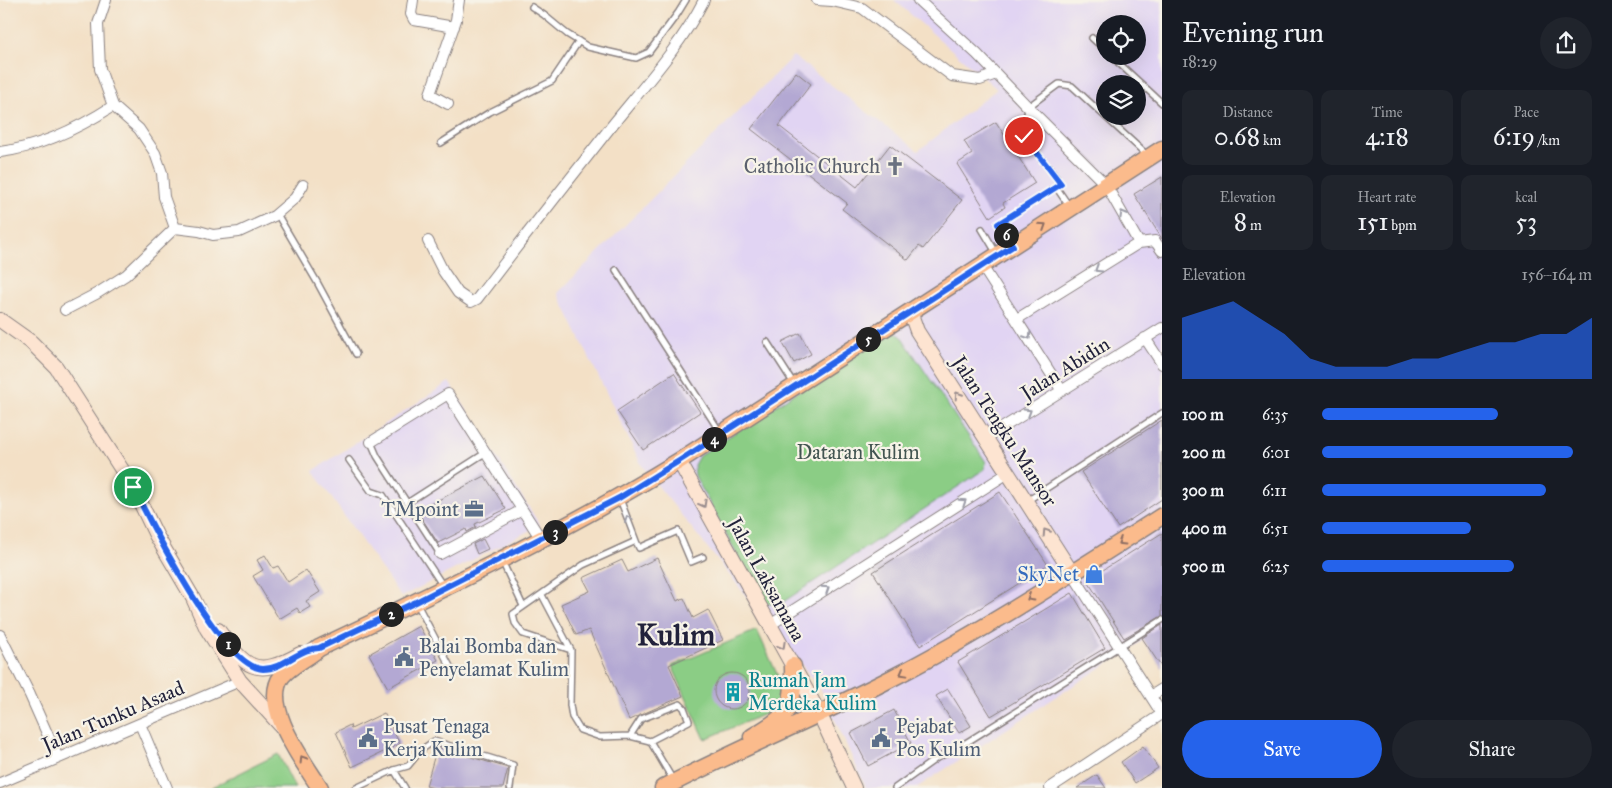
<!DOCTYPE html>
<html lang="en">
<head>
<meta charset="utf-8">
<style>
  body { margin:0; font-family:"IM FELL Great Primer",serif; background:#20242c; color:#f1f3f6; height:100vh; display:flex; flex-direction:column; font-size:19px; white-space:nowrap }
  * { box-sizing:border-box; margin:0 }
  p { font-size:16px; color:#9ea1a6 }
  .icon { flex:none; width:28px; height:28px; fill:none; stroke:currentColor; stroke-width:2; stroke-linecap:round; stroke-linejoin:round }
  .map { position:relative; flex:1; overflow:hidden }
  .details { display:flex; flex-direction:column; background:#171b24; width:450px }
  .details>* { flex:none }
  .tools { position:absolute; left:1096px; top:15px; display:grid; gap:10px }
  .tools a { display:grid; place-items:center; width:50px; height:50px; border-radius:50%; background:#171b24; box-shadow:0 5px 20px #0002; font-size:25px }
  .pin { position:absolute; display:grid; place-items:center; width:42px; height:42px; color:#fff; margin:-21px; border:2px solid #fff; border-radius:50%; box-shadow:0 1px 5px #0007 }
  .km { position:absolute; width:25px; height:25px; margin:-12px; border-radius:50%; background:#222; color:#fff; font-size:14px; line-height:25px; text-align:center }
  .round { display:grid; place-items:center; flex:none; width:52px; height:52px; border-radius:26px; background:#20242c }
  .overview { display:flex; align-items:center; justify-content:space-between; height:85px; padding:0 20px }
  h1 { font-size:28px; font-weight:600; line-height:38px }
  .metrics { display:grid; grid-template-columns:repeat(3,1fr); gap:8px; height:85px; padding:5px 20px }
  .metrics div { display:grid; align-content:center; border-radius:10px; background:#20242c; text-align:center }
  .metrics b { font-size:25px; font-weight:600 }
  .metrics small { font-size:14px; font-weight:400 }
  .metrics p { font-size:14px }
  .chart { height:140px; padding:10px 20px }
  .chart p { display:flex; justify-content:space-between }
  .chart svg { width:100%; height:90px; margin-top:5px; fill:#2563eb; opacity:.7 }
  .button { display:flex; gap:10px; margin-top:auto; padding:10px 20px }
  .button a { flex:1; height:58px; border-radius:30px; background:#2563eb; color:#fff; font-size:20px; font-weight:600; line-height:58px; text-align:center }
  .button a+a { background:#20242c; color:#f1f3f6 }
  ul { padding:0 20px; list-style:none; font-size:16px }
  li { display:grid; grid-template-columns:80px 60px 1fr; align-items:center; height:38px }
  li i { height:12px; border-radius:6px; background:#2563eb }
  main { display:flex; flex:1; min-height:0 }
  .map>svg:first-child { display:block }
</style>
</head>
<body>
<main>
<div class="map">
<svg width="1162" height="788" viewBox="0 0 1162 788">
  <rect width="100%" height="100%" fill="#f7f3e8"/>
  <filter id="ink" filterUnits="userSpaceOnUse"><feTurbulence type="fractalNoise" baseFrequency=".02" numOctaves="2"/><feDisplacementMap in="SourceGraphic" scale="10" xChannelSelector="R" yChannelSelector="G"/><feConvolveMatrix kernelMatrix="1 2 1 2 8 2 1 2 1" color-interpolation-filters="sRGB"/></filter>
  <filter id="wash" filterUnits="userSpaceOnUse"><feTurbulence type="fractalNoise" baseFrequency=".0096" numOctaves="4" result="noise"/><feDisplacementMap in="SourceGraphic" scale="20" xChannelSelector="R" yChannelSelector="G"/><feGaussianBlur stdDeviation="1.12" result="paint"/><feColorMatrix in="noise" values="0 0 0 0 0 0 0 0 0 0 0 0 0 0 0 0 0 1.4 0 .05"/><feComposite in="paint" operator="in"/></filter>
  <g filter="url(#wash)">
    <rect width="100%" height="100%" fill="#f3e0c6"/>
    <path fill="#e1d4f3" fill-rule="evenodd" d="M 894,0 L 1162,0 L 1162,628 L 916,788 L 866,788 L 821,689 L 642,466 L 558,293 L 793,56 L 918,151 L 997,89 ZM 1105,24 L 1138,24 L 1138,56 L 1105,56 ZM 1105,84 L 1138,84 L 1138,116 L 1105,116 Z
      M 449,382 L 540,525 L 401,597 L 313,471 Z"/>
    <path fill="#8bcd85" stroke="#567860" d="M 890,331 L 896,332 L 901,336 L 986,462 L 985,469 L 780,604 L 767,603 L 760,598 L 695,476 L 694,465 L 699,456 Z
      M 757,630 L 782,685 L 783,696 L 777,709 L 705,739 L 672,666 Z
      M 278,754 L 295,788 L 210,788 Z"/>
    <g id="blocks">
      <path fill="#b3a8d3" d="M 796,72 L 811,84 L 779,126 L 857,187 L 890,145 L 962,200 L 923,249 L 919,246 L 908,260 L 842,209 L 847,203 L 751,129 Z
        M 996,122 L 1035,183 L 1003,203 L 1005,207 L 990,217 L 957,164 L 972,154 L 964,141 Z
        M 1162,177 L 1162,239 L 1134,194 Z
        M 800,333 L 811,354 L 794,363 L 782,342 Z
        M 674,373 L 700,412 L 643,450 L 617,411 Z
        M 1162,420 L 1162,499 L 1118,528 L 1081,472 Z
        M 485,476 L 506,509 L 475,524 L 476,527 L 467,532 L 466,529 L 438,543 L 417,511 Z
        M 1000,492 L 1048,565 L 920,646 L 873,572 Z
        M 1162,533 L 1162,616 L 1124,638 L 1087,580 Z
        M 483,539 L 488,549 L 477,554 L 473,544 Z
        M 265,555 L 273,568 L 278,566 L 288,582 L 306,570 L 320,592 L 306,601 L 310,607 L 300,613 L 297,608 L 279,619 L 253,576 L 263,570 L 257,560 Z
        M 657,558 L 677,601 L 684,598 L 693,618 L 708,610 L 723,640 L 669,665 L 683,696 L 629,720 L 589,630 L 576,635 L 561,604 L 590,591 L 583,578 L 622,560 L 628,572 Z
        M 1072,593 L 1105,648 L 991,716 L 958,662 Z
        M 1162,625 L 1162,668 L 1142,638 Z
        M 419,626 L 438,660 L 388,688 L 369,654 Z
        M714 691a18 18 0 1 1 36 0a18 18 0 1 1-36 0Z
        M 948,689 L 971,726 L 959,733 L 936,696 Z
        M 894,710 L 911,743 L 868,766 L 851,733 Z
        M 384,713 L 400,744 L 352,767 L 336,732 L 350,725 L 351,729 Z
        M 1143,746 L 1158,768 L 1135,783 L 1121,762 Z
        M 437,747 L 508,768 L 503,788 L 434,788 L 426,786 Z
        M 1097,775 L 1106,788 L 1077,788 Z"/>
    </g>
  </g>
  <g filter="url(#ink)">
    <use href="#blocks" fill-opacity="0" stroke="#8a8180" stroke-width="1"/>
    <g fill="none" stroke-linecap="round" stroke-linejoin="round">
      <g stroke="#8a8180" stroke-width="8">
        <path id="lane" d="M 532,7 L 544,15 L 567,34 L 588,47 L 636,58 L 649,52 L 678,13 L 686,0
          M 1092,38 L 1105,50
          M 1111,56 L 1162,103
          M 441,143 L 490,112 L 552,81 L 579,41
          M 1056,187 L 1061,184 L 1024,136 L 1028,107 L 1059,84 L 1072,86 L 1148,156
          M 277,214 L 317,282 L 356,354
          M 982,229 L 997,254
          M 1011,243 L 998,224 L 1056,187 L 1069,206
          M 616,270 L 720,432
          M 767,342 L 794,384
          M 371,442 L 377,456 L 440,554
          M 349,460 L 371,491 L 383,495 L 443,586
          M 620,499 L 636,541
          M 1027,501 L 1162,413
          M 407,503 L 485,453
          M 502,561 L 523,606
          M 542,595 L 571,650 L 570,705 L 572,717 L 580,730 L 600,737 L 630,736 L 650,741 L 673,780
          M 417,604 L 453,672
          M 571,650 L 523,634 L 515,623 L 513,614 L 583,565 L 636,541 L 639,548 L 678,531 L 691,562 L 703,557
          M 630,736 L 641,719 L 680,704 L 684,708 L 689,721 L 650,741
          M 394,770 L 405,788
          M 356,788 L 394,770 L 408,766 L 421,750 L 434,741 L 513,765 L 510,788
          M 895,788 L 937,758 L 956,749 L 1162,620"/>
      </g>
      <g stroke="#8a8180" stroke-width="12">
        <path id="street" d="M 413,0 L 411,14 L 414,20 L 454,27
          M 817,0 L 832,1 L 862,8 L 952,76 L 980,80 L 996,74
          M 918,0 L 977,54 L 1028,107 L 1106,185 L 1139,243
          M 448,104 L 430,94 L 456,20 L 459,0
          M 0,152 C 40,147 79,128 113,106
          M 175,228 L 199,231 L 213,235 L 239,232 L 274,216 L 295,198 L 303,185
          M 428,241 L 443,271 L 458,293 L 471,302 L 477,299 C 521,241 565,185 610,128 C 643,87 680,47 704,0
          M 982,266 L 1062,391
          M 65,310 L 96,294 L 126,275 L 175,228 L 164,197 L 162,173 L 155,153 L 139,129 L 113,106 L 100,69 L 98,24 L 106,0
          M 1017,319 L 1139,243 L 1155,241 L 1162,251
          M 1145,338 L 1162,364
          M 986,438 L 1162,328
          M 371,442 L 448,394 L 541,539
          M 440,554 L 522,510
          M 1072,573 L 1162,714
          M 770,625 L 1008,473
          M 0,635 L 30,695 L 58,758
          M 1151,696 L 1162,689
          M 140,724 L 167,788
          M 0,783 L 240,681
          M 1050,788 L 1162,714"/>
      </g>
      <g stroke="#8a8180" stroke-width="16">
        <path id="secondary" d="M 914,309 L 912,317 L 917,331 L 1072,573
          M 0,320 L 31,342 L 56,367 L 133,487 L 156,535 L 193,598 L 207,629 L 240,681 L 283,728
          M 679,461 L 820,715 L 854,788
          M 218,630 C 246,668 255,679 300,654"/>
      </g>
      <g stroke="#8a8180" stroke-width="19">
        <path id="primary" d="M 752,737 C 790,714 794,710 793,666
          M 320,788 C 304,762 260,705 282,676 C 290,666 309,657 319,648 C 441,590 564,532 679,461 L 1162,149
          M 663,788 C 738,749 817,717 892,678 C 985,630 1074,572 1162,516"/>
      </g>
      <use href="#lane" stroke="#fff" stroke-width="5"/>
      <use href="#street" stroke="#fff" stroke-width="10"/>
      <use href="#secondary" stroke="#fde4d1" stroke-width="14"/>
      <use href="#primary" stroke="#fbbb8c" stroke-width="16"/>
    </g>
    <defs><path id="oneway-chevron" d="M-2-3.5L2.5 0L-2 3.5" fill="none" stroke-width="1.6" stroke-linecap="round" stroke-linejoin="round" transform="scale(1.25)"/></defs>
    <g stroke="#9c9ca7">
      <use href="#oneway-chevron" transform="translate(1123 214) rotate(-120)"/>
      <use href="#oneway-chevron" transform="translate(1098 269) rotate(148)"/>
      <use href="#oneway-chevron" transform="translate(1028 336) rotate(58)"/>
      <use href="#oneway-chevron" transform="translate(1028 412) rotate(-32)"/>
      <use href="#oneway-chevron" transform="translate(963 502) rotate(-33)"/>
      <use href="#oneway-chevron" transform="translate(628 519) rotate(-112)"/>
      <use href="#oneway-chevron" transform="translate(826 589) rotate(-33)"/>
    </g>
    <g stroke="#8e6e64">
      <use href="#oneway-chevron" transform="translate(1043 226) rotate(-33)"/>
      <use href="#oneway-chevron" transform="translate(1121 542) rotate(148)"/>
      <use href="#oneway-chevron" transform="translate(1030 598) rotate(149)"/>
      <use href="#oneway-chevron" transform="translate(903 673) rotate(151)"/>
      <use href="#oneway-chevron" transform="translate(303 759) rotate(-122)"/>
    </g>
    <g stroke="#9a8d8e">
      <use href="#oneway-chevron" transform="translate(958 395) rotate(-123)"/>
      <use href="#oneway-chevron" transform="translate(703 504) rotate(61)"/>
      <use href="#oneway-chevron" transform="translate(1046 532) rotate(-123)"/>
      <use href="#oneway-chevron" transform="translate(782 646) rotate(61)"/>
    </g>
  </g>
  <g fill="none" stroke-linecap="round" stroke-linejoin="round" filter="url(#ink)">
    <g stroke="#fff" stroke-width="10">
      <path id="route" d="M 133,487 C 150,522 223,668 263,669 C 280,669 293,655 308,650 C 312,649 316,648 319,648 L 416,602 L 619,498 L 679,461 L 1013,246 L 998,224 L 1061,184 L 1024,136"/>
    </g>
    <use href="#route" stroke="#2563eb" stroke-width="6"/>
  </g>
  <defs>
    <g id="church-bare" transform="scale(1.5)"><path d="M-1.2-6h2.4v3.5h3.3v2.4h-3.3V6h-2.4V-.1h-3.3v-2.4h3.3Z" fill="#6b7280" stroke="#f7f3e8" stroke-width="2.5" paint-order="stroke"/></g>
    <g id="office-bare" transform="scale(1.5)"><path d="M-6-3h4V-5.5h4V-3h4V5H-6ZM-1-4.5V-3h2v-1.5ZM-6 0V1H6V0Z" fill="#5c6f8a" stroke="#f7f3e8" stroke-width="2.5" paint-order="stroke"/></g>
    <g id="shop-bare" transform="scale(1.5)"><path d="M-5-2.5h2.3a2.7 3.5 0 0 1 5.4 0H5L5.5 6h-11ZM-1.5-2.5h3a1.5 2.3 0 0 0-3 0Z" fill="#3f7fe0" stroke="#f7f3e8" stroke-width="2.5" paint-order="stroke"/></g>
    <g id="civic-bare" transform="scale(1.5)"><path d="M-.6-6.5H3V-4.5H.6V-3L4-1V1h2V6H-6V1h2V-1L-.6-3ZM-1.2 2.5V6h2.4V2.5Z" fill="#5c6f8a" stroke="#f7f3e8" stroke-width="2.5" paint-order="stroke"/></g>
    <g id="building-bare" transform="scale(1.5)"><path d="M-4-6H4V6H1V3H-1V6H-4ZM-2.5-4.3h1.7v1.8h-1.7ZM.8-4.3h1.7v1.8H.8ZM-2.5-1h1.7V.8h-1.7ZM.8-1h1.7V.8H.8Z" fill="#0f9aa8" stroke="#f7f3e8" stroke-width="2.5" paint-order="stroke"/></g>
  </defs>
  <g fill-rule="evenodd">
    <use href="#church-bare" x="895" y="166"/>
    <use href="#office-bare" x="474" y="509"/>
    <use href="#shop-bare" x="1094" y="574"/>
    <use href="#civic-bare" x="404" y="657"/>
    <use href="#building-bare" x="733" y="692"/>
    <use href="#civic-bare" x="368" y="738"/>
    <use href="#civic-bare" x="881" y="738"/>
  </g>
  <g text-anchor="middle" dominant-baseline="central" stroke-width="4.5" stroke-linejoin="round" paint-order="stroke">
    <g font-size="20" fill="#5b616d" stroke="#f7f3e8" text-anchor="end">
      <text x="880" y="166">Catholic Church</text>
    </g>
    <g font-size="20" fill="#22223b" stroke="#f7f3e8">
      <text transform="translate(1065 368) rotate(-32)">Jalan Abidin</text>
      <text transform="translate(1005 431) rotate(57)">Jalan Tengku Mansor</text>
      <text transform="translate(767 579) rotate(61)">Jalan Laksamana</text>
      <text transform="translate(113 716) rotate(-23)">Jalan Tunku Asaad</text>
    </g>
    <g font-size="20" fill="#425551" stroke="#f7f3e8">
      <text x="858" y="452">Dataran Kulim</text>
    </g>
    <g font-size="20" fill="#4e5e75" stroke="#f7f3e8" text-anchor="start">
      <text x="459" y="509" text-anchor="end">TMpoint</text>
      <text x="419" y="646">Balai Bomba dan<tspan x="419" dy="23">Penyelamat Kulim</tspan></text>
      <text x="383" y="726">Pusat Tenaga<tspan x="383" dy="23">Kerja Kulim</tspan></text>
      <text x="896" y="726">Pejabat<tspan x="896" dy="23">Pos Kulim</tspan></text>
    </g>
    <g font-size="20" fill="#366cbe" stroke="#f7f3e8" text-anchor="end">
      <text x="1079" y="574">SkyNet</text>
    </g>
    <g font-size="20" fill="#0d838f" stroke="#f7f3e8" text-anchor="start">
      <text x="748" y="680">Rumah Jam<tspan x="748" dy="23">Merdeka Kulim</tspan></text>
    </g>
    <g font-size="30" font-weight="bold" fill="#22223b" stroke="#f7f3e8">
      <text x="676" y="635">Kulim</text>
    </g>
  </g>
</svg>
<div class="tools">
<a><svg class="icon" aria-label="locate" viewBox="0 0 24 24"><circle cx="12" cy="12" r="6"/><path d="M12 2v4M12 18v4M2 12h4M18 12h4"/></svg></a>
<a><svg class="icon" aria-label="layers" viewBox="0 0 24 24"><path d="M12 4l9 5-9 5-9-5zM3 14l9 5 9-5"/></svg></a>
</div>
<div class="pin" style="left:133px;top:487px;background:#1e9e55"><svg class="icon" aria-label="arrive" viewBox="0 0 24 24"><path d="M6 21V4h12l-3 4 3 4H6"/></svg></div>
<div class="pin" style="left:1024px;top:136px;background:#d93025"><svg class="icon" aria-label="check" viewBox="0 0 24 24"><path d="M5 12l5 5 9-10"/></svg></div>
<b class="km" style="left:228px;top:644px">1</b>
<b class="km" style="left:391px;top:614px">2</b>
<b class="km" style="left:555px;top:532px">3</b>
<b class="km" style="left:714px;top:439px">4</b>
<b class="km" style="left:868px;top:339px">5</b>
<b class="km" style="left:1006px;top:235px">6</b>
</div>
<section class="details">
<div class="overview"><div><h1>Evening run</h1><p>18:29</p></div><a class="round"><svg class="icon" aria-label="share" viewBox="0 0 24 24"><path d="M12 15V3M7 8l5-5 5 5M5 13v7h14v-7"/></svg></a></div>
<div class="metrics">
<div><p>Distance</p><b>0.68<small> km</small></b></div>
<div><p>Time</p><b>4:18</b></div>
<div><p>Pace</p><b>6:19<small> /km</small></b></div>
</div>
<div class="metrics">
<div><p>Elevation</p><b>8<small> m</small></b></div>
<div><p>Heart rate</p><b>151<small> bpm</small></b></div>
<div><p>kcal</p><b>53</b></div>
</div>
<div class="chart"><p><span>Elevation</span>156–164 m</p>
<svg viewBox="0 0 160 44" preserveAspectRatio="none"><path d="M0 44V14L10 10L20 6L30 14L40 22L50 34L60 38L70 38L80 38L90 34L100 34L110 30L120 26L130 26L140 22L150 22L160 14V44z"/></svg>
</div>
<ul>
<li><b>100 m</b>6:35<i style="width:65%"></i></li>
<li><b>200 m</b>6:01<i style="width:93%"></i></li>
<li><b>300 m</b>6:11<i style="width:83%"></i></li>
<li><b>400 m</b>6:51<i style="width:55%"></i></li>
<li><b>500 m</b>6:25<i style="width:71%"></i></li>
</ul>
<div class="button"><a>Save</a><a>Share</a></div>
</section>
</main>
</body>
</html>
